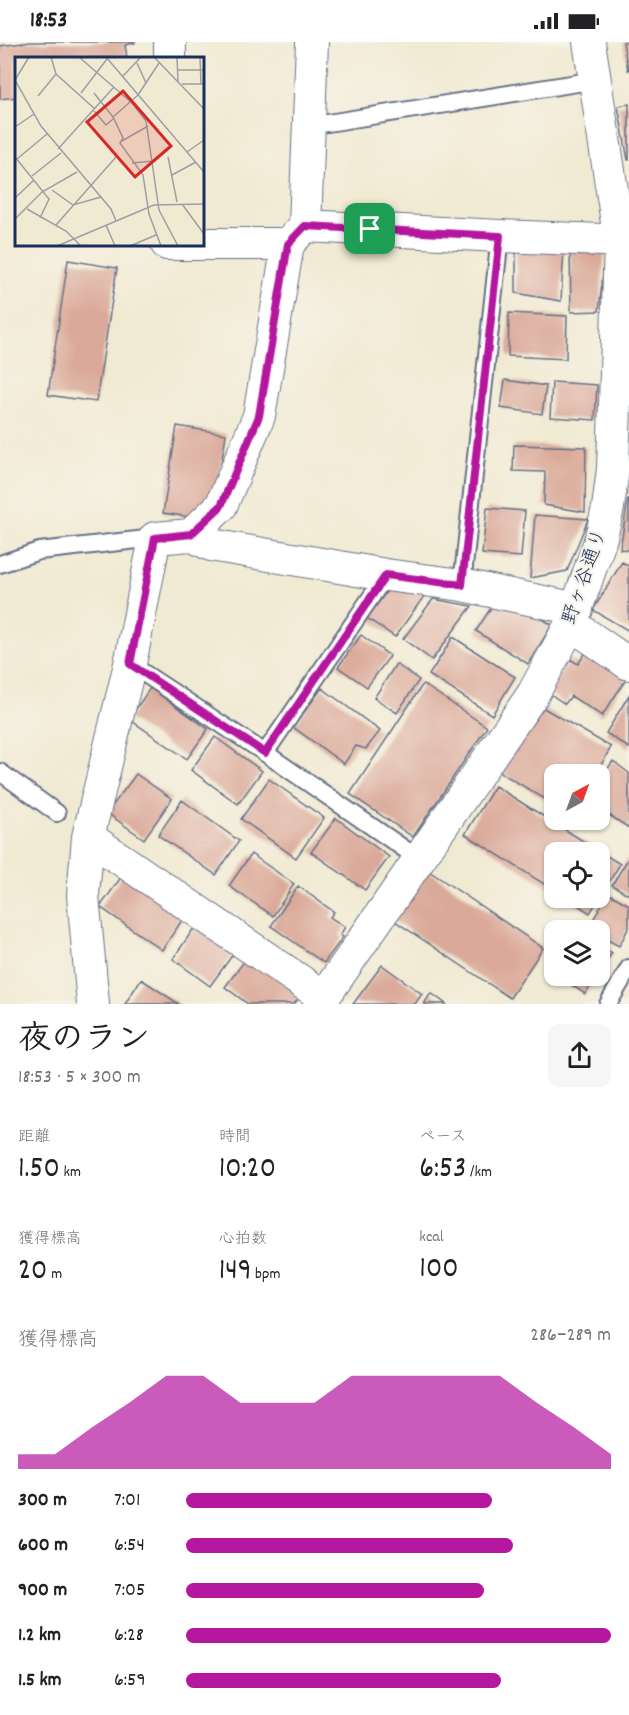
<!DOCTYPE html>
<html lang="ja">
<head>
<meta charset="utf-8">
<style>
  body { margin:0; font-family:Dekko,"Klee One",sans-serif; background:#f6f6f6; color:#202124; height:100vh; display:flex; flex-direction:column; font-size:22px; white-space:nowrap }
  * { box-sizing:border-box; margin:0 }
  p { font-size:20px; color:#757577 }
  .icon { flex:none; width:33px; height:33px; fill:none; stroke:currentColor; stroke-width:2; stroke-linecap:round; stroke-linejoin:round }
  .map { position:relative; height:962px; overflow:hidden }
  .details { display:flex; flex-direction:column; background:#fff; flex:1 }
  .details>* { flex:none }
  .needle { width:39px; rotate:41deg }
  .tools { position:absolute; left:544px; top:722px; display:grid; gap:12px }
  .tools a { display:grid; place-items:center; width:66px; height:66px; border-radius:12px; background:#fff; box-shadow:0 2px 4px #0004; font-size:30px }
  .pin { position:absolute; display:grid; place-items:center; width:51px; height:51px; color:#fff; margin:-26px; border-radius:12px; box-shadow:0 3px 9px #0006 }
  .round { display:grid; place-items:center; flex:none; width:63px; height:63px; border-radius:12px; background:#f6f6f6 }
  .summary { display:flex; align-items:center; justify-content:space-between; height:102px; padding:0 18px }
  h1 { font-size:33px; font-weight:600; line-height:45px }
  .stats { display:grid; grid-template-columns:repeat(3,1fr); gap:9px; height:102px; padding:6px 18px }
  .stats div { display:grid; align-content:center }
  .stats b { font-size:30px; font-weight:600 }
  .stats small { font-size:16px; font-weight:400 }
  .stats p { font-size:16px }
  .chart { height:168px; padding:12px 18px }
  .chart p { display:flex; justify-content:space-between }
  .chart svg { width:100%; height:108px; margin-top:6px; fill:#b5179e; opacity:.7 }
  ul { padding:0 18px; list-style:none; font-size:20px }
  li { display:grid; grid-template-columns:96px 72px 1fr; align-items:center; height:45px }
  li i { height:15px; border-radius:8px; background:#b5179e }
  .status { display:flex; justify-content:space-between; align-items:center; height:42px; padding:0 30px; background:#fff; direction:ltr }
  .status svg { height:16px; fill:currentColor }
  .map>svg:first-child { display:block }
</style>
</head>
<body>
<div class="status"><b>18:53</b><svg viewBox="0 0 49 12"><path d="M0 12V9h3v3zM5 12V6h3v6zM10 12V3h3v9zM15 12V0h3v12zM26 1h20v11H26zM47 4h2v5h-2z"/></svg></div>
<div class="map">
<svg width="629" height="962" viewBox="0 0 629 962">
  <rect width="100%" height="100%" fill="#f7f3e8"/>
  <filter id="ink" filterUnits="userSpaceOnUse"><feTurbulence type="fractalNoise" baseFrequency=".0167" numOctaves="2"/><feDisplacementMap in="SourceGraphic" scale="12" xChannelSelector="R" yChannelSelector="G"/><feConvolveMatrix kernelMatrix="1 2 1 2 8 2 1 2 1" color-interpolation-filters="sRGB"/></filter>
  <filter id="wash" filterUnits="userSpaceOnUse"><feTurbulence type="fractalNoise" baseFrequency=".008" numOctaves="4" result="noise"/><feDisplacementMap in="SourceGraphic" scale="24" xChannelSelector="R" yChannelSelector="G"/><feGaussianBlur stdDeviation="1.35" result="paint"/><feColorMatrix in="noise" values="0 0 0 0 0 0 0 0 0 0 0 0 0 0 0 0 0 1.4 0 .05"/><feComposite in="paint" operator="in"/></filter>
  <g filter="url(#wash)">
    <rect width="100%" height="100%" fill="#f1ead3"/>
    <g id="blocks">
      <path fill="#daa999" d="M 31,0 L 135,0 L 135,1 L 125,3 L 127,16 L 16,16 L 16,55 L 0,57 L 0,4 Z
        M 623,0 L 629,0 L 629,28 L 628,28 Z
        M 629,62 L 629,118 L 628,118 L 618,64 Z
        M 516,205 L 564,205 L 561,259 L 516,251 Z
        M 570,207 L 605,210 L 599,269 L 571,270 Z
        M 68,218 L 117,226 L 96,360 L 48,353 Z
        M 509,271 L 567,274 L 566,317 L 508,314 Z
        M 505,338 L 546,344 L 542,372 L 501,366 Z
        M 552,340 L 597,343 L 595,378 L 550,375 Z
        M 177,384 L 226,392 L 218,442 L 190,475 L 163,471 Z
        M 514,403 L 586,405 L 585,470 L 544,463 L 545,430 L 513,429 Z
        M 628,457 L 629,457 L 629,508 L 620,507 Z
        M 487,466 L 525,469 L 521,515 L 482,512 Z
        M 535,473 L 588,477 L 567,529 L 530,536 Z
        M 622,520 L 629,524 L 629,589 L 593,568 Z
        M 393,541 L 425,553 L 395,595 L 367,576 Z
        M 433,557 L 472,564 L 432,618 L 403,597 Z
        M 512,557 L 552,583 L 528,622 L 476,589 L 496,558 Z
        M 361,593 L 390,614 L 367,645 L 338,625 Z
        M 453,595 L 515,635 L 492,673 L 429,633 Z
        M 588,607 L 629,633 L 602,674 L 571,654 L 565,662 L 549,651 L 570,617 L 578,622 Z
        M 396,622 L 419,638 L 397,671 L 374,656 Z
        M 423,642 L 487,685 L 413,795 L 350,752 Z
        M 150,646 L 208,687 L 187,717 L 129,677 Z
        M 322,646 L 380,689 L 366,707 L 356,704 L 344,722 L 293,685 Z
        M 629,653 L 629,706 L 606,691 Z
        M 535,661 L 611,705 L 596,732 L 555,732 L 555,763 L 496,728 Z
        M 215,695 L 262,729 L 238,762 L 191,728 Z
        M 613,719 L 629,731 L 629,786 L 600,767 L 600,738 Z
        M 136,732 L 172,757 L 144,797 L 107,771 Z
        M 269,737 L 324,776 L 296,816 L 241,777 Z
        M 495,744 L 620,822 L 600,855 L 600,810 L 555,810 L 555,849 L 465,792 Z
        M 182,758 L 239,799 L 216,833 L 158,793 Z
        M 336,776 L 389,815 L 365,848 L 311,810 Z
        M 251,812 L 294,842 L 273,874 L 229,844 Z
        M 629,815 L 629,853 L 612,843 Z
        M 423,825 L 543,906 L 510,956 L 389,875 Z
        M 124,831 L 185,874 L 162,908 L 100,865 Z
        M 298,844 L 334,870 L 330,875 L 345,885 L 340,893 L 343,895 L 324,921 L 271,884 Z
        M 608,851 L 629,863 L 629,885 L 619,904 L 600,894 L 600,888 L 588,887 Z
        M 565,855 L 600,855 L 590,871 Z
        M 196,883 L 234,911 L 210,944 L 173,917 Z
        M 600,903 L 612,911 L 600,929 Z
        M 251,910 L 304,950 L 294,962 L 248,962 L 225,945 Z
        M 382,923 L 422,952 L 415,962 L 353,962 Z
        M 556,933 L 598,933 L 585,952 Z
        M 141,937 L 179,962 L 125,962 Z
        M 431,951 L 446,962 L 424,962 Z"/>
    </g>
  </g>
  <g filter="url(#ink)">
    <use href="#blocks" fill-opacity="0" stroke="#667087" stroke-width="1.5"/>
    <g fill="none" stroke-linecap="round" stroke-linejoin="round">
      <g stroke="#667087" stroke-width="20">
        <path id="service" d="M 309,84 L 596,38
          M 0,522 L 39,509 L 155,496
          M 462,543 L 500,194
          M 130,622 L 265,711 L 419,817
          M 265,711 L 386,533
          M 0,730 L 57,771
          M 608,962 L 629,926"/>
      </g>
      <g stroke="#667087" stroke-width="34">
        <path id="minor" d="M 170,16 L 170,0
          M 305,184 L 500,194 L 629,199
          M 167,202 L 288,202
          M 191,493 L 211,503 L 386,533 L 462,543 L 577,567
          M 571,582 L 629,622
          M 88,795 L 324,955
          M 93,962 L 83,853 L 88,795 L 130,622 L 155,496 L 191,493 L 221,464 L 259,374 L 288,202 L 305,184 L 312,0
          M 319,962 L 533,652 L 571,582 L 600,499 L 608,466 L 613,427 L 620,200 L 589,0"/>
      </g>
      <use href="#service" stroke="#fff" stroke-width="16"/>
      <use href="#minor" stroke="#fff" stroke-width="32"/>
    </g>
  </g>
  <g fill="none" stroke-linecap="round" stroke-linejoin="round" filter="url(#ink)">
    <g stroke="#fff" stroke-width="12">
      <path id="route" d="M 305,184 L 500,194 L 462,543 L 386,533 L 265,711 L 130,622 L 155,496 L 191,492 L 221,464 L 259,374 L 288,202 Z"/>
    </g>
    <use href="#route" stroke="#b5179e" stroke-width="8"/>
  </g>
  <g text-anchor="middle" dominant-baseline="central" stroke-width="4.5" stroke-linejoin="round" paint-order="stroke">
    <g font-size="20" fill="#1b2f5e" stroke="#f7f3e8">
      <text transform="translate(586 535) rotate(-71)">野ヶ谷通り</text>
    </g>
  </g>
  <g transform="translate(15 15)">
    <rect width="189" height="189" fill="#f1ead3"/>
    <path fill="none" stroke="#9b9fa4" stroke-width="1.5" d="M 14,0 L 0,23 L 26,69 L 96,152 L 101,164M 36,0 L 41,17 L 80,52M 64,0 L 117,46 L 131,64 L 144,153 L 163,189M 91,0 L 189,115M 139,0 L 189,52M 162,0 L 163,25M 185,0 L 186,27M 122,6 L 131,26M 163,13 L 189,13M 107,20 L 126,0M 167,27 L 189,27M 66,36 L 92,2M 79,36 L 98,60 L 108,81 L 105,86 L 128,118 L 134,157 L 146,189M 123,38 L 144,6M 23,39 L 41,17M 79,54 L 91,68 L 98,62M 98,60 L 123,38M 0,70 L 19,57M 107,84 L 133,69M 43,92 L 99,30M 172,95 L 189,83M 0,100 L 34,142 L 25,161M 153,100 L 162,145M 2,102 L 32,77M 117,106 L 138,104M 157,118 L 181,105M 17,119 L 46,96M 37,133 L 58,148 L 86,140M 0,141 L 19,123M 167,147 L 189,177M 12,152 L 51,174 L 66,189M 0,162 L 27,135 L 62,115M 41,168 L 101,100M 91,168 L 100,189M 42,189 L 139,148 L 189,147M 115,189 L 141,178"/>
    <path fill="#d62828" fill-opacity="0.15" stroke="#d62828" stroke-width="3" d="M 108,34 L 156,89 L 120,120 L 72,65 Z"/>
    <rect width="189" height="189" fill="none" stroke="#1b2f5e" stroke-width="3"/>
  </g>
</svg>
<div class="tools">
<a><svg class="needle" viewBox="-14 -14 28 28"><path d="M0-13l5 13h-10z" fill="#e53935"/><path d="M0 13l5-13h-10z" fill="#757577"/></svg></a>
<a><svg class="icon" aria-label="locate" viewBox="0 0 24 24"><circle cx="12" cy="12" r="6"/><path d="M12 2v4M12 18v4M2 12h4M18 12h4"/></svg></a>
<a><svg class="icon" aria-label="layers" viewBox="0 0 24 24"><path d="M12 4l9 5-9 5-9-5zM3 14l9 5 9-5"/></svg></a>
</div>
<div class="pin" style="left:370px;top:187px;background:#1e9e55"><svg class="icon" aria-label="arrive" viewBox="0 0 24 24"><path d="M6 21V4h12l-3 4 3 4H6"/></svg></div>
</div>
<section class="details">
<div class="summary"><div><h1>夜のラン</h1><p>18:53 · 5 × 300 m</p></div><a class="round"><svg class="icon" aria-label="share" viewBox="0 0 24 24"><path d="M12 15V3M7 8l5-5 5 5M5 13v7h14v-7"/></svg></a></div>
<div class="stats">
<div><p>距離</p><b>1.50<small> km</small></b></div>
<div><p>時間</p><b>10:20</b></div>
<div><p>ペース</p><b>6:53<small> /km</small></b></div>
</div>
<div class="stats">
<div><p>獲得標高</p><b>20<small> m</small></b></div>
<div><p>心拍数</p><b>149<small> bpm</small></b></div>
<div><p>kcal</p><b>100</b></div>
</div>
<div class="chart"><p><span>獲得標高</span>286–289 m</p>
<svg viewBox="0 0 160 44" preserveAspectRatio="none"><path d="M0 44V38L10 38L20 27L30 17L40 6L50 6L60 17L70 17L80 17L90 6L100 6L110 6L120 6L130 6L140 17L150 27L160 38V44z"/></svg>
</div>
<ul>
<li><b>300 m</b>7:01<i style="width:72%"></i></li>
<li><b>600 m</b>6:54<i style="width:77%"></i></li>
<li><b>900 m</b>7:05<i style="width:70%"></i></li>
<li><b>1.2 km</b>6:28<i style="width:100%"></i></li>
<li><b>1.5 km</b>6:59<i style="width:74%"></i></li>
</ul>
</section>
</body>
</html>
